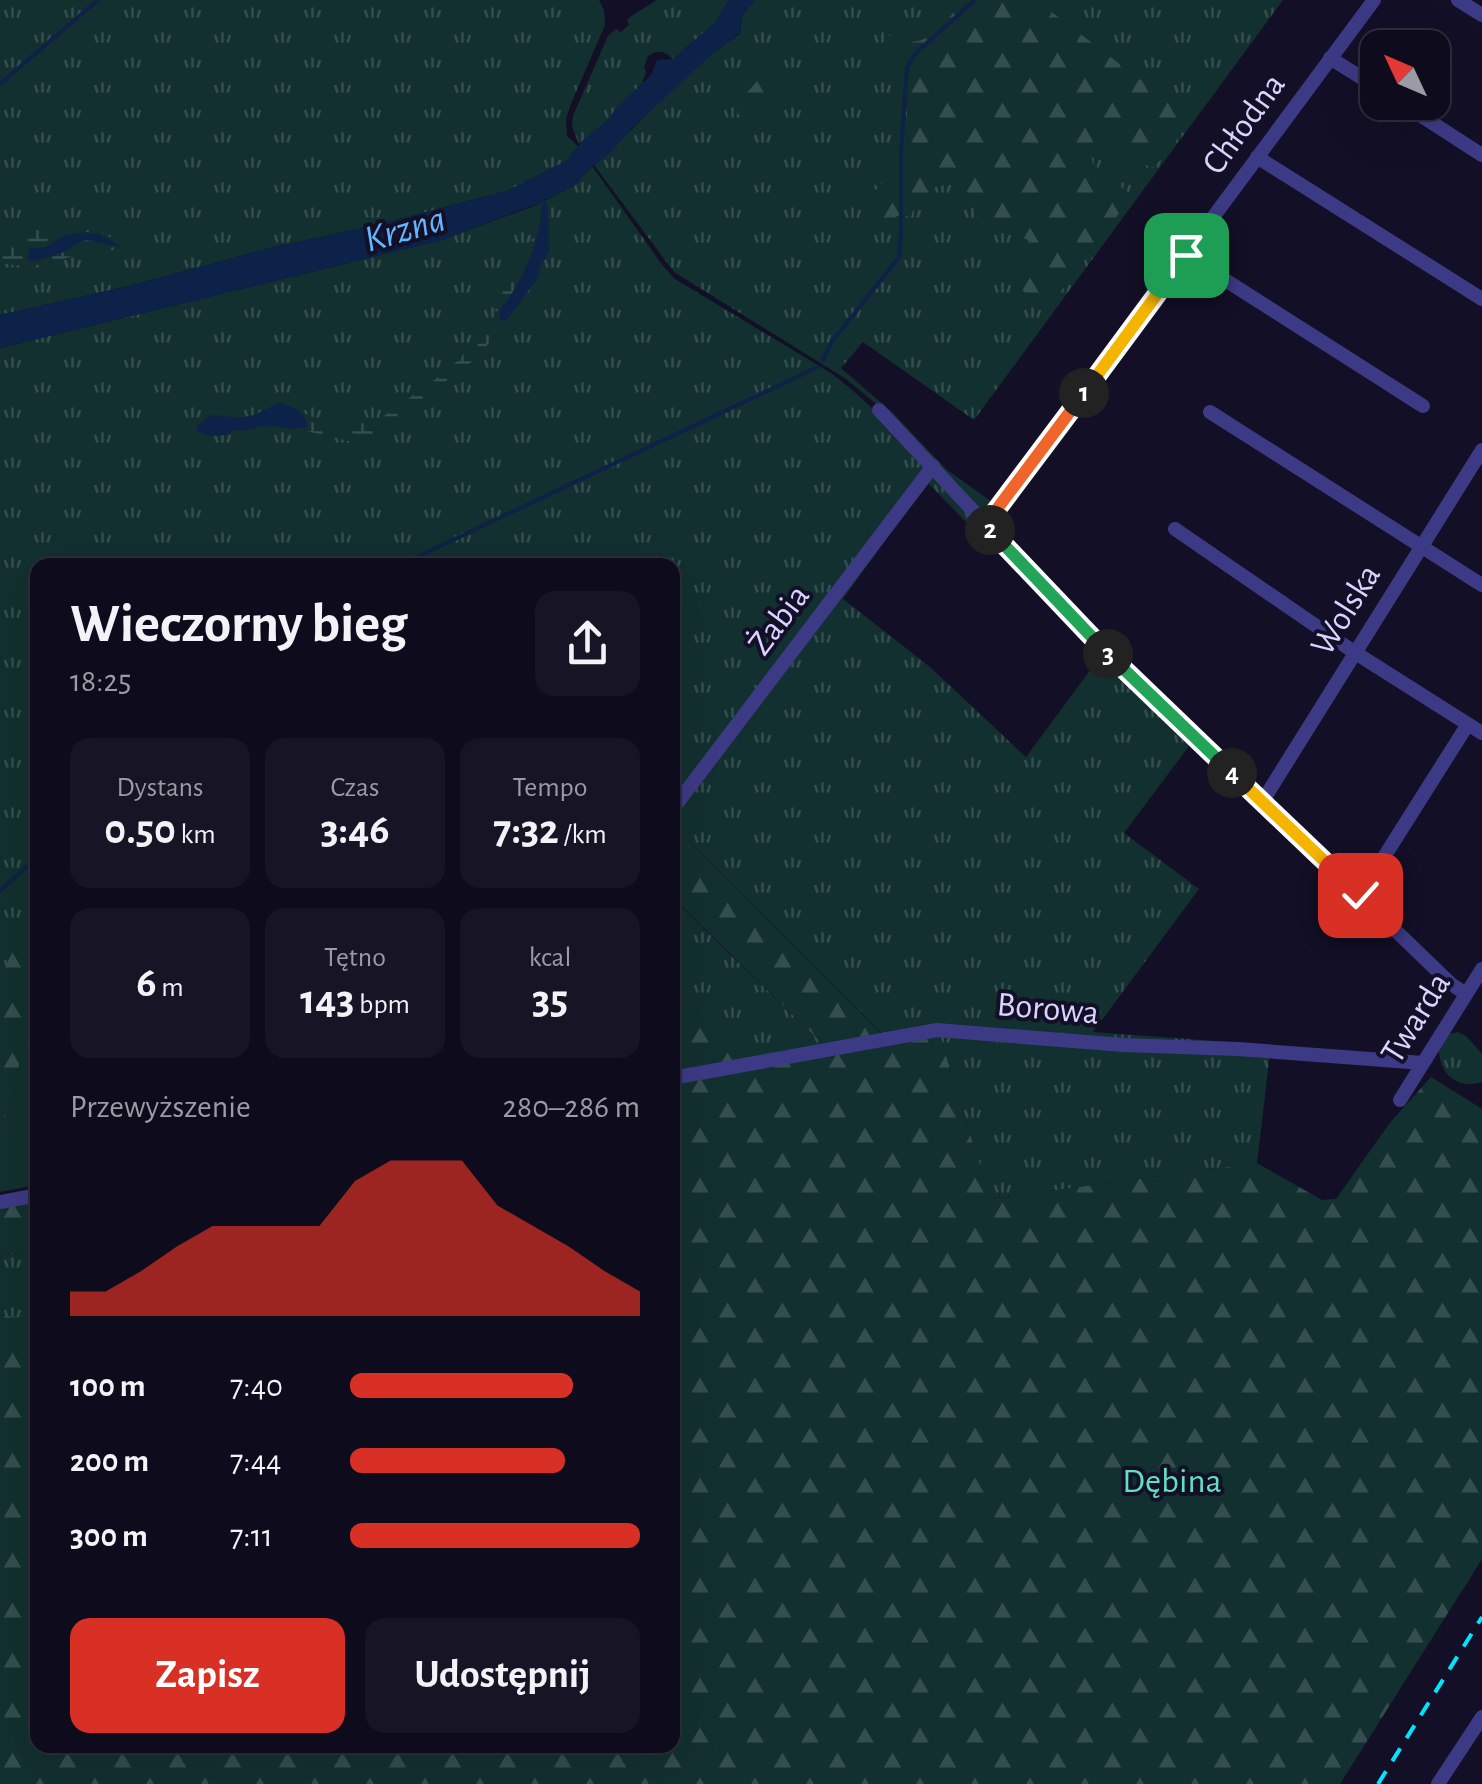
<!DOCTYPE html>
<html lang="pl">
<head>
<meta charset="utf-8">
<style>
  body { margin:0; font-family:"Alegreya Sans",sans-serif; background:#171425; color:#f1f3f6; height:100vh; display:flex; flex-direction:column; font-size:38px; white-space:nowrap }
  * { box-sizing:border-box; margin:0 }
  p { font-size:32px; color:#9b9ba3 }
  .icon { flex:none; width:55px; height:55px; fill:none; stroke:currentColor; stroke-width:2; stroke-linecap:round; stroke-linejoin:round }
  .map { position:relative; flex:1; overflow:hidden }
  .panel { position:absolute; left:30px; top:558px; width:650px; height:1195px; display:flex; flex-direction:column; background:#0e0b1c; border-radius:20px; box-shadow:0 10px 40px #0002,0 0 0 2px #2e2b3b }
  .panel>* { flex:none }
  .needle { width:65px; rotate:314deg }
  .fabs { position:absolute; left:1360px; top:30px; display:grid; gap:20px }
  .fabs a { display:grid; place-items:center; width:90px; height:90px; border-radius:20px; background:#0e0b1c; box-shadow:0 10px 40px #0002,0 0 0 2px #2e2b3b; font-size:50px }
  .pin { position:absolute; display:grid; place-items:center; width:85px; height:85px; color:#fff; margin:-42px; border-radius:20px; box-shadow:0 5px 15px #0006 }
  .km { position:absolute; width:50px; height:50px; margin:-25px; border-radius:50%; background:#222; color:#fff; font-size:28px; line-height:50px; text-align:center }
  .round { display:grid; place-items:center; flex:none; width:105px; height:105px; border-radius:20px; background:#171425 }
  .summary { display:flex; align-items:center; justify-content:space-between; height:170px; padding:0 40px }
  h1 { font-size:55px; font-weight:700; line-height:75px }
  .stats { display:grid; grid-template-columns:repeat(3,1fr); gap:15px; height:170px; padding:10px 40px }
  .stats div { display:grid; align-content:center; border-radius:20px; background:#171425; text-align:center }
  .stats b { font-size:42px; font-weight:700 }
  .stats small { font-size:28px; font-weight:400 }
  .stats p { font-size:28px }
  .chart { height:280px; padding:20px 40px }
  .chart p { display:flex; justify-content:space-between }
  .chart svg { width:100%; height:180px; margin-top:10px; fill:#d93025; opacity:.7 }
  .cta { display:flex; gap:20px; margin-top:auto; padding:20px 40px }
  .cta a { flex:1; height:115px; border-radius:20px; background:#d93025; color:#fff; font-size:40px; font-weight:700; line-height:115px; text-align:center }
  .cta a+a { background:#171425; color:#f1f3f6 }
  ul { padding:0 40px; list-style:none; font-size:32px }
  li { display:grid; grid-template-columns:160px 120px 1fr; align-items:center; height:75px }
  li i { height:25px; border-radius:12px; background:#d93025 }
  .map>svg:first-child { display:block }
</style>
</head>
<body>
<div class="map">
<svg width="1482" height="1784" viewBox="0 0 1482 1784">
  <defs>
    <pattern id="grass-tufts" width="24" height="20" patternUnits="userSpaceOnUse" patternTransform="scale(2.5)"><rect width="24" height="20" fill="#12302f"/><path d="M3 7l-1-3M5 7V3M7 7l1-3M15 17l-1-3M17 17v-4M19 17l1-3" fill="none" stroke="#344d4e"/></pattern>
    <pattern id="forest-firs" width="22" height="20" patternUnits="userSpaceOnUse" patternTransform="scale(2.5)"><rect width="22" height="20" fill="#12302f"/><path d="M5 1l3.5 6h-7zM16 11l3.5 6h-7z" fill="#344d4e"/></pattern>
    <pattern id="wetland-marsh" width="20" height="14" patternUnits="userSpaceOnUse" patternTransform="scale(2.5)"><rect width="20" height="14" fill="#12302f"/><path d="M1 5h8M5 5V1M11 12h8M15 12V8" fill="none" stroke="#344d4e"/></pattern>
  </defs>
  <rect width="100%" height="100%" fill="#130f26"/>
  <path fill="url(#grass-tufts)" d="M 0,0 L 599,0 L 604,11 L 605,25 L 570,106 L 566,119 L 567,136 L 578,146 L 566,161 L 507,191 L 376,225 L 274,247 L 129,286 L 0,315 Z
    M 657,0 L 729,0 L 716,22 L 673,59 C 665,51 658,49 648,56 L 644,67 L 646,72 L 642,83 L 607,121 L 579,144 L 572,127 L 573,116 L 608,36 L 616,29 L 621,32 L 629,25 L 627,20 L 630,17 Z
    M 755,0 L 1283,0 L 974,420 L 863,342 L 841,368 L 894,414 L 946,469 L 992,502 L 984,513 L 880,407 L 846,379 L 674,272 L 594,165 C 609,153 620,140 634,127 C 665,95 702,58 740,34 L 742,15 Z
    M 592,166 L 663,266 L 675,279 L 831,373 C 887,416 930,468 976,522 L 972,528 L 927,482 L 843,599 L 930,667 L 1026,757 L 1100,657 L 1189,746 L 1124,833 L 1199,889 L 1093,1032 L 1271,1045 L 1257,1163 L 990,1199 L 940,1036 L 894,1045 L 673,825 L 672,565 L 38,565 L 37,1000 L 0,1135 L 0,348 L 442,240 L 534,206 L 574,186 Z
    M 672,898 L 823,1044 L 744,1059 L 673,991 Z
    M 1458,1032 L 1466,1036 L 1482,1054 L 1482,1082 C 1458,1090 1440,1074 1439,1051 L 1449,1034 Z
    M 0,1252 L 37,1258 L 37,1320 L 0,1315 Z"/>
  <path fill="url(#forest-firs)" d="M 965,0 L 1036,0 L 1189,117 C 1183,135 1167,153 1154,167 C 1136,165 1120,147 1104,139 L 1093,142 L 1089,147 L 1093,164 L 1129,193 L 1131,197 L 1052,303 L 1044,304 L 1010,283 L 1030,250 L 1028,240 C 1010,232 987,235 976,215 C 971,205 969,194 963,184 L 937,186 L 933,189 L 931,202 L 913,210 L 911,217 L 899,215 L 890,221 L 881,223 L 875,216 L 874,192 L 884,181 L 899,171 C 903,146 912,99 905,75 C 901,62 892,52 886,41 L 887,36 L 895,35 C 924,57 946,19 965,0 Z
    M 773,74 C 789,100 776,122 745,120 L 738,114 L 740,101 L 762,75 Z
    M 673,825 L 893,1045 L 940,1036 L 990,1199 L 1257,1163 L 1322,1200 L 1336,1199 L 1389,1124 L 1431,1077 L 1482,1109 L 1482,1559 L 1340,1784 L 0,1784 L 0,1315 L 37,1320 L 38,1745 L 672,1745 L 673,991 L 744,1058 L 822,1043 L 673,898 Z
    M 37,926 L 37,1001 L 0,1137 L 0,990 L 11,950 L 32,954 L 35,949 Z
    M 37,1191 L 37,1258 L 0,1252 L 0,1197 Z"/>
  <path fill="url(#wetland-marsh)" fill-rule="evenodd" d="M 64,224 C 99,226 110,234 134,259 L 127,258 L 113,250 L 78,254 L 36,268 L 0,263 L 0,243 L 33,227 ZM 84,232 L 101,235 L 120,247 L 87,240 L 79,242 L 67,251 L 35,261 L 34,247 L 46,247 Z
    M 536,231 C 531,263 518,286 499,312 L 500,321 L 506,320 L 478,357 L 434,390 L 410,419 L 386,440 L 369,444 L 357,443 L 298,429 L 307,426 L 303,415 L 294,409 L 317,419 L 330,418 L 367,424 L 374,423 L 447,371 L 478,340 L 493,319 L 500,292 L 513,277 Z"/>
  <path fill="#12302f" d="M 37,1000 L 37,1185 L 0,1192 L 0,1135 Z"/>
  <path fill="#0c2248" d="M 729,0 L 755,0 L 742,15 L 740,33 L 711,55 L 632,128 L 610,153 L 589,169 L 574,186 L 545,200 L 548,208 L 549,251 L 540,267 L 538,278 L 506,320 L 500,321 L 499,312 C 523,280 541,242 542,202 L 442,240 L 0,348 L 0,315 L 129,286 L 274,247 L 376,225 L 507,191 L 566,161 L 585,138 L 607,121 L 617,107 L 651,75 L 657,60 L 673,59 L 716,22 Z
    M 84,232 L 101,235 L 123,248 L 87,240 L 79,242 L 67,251 L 35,261 L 28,260 L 29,249 L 46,247 L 65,235 Z
    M 279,403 C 291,405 307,413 307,426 C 286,433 284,424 266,426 C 253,427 249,432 234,430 C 225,438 208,437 197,431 L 197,426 L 211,415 L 240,418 L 254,415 Z"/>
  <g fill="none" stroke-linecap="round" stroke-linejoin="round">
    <path stroke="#0c2248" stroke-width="4" d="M 0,84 L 98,0
      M 823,360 L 831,343 L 899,257 L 901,232 L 901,153 L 907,67 L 917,52 L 975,0
      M 400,565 L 818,367
      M 0,891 L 38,856"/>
    <path stroke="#3d3a85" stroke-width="14" d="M 1458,0 L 1482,15
      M 1330,58 L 1378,88
      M 1400,102 L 1482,155
      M 1257,157 L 1482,299
      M 1186,255 L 1423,406
      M 879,410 L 1092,638 L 1451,984 L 1466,994
      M 1210,412 L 1482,585
      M 985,525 L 1374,0
      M 1175,529 L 1354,652 L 1482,733
      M 1262,802 L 1482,450
      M 672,810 L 933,466
      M 1360,895 L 1468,724
      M 672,1078 L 937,1030 L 1123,1045 L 1238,1049 L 1423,1063
      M 1400,1100 L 1482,969
      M 0,1202 L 38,1195
      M 1438,1784 L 1482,1717"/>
    <path stroke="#00e5ff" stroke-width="4" stroke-dasharray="15 12" stroke-linecap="butt" d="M 1378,1784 L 1482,1617"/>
  </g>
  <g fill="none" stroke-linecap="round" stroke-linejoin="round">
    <g stroke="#fff" stroke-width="20">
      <path id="split-1" d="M 1084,393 L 1186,255"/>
    </g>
    <g stroke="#fff" stroke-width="20">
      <path id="split-2" d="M 990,530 L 985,525 L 1084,393"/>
    </g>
    <g stroke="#fff" stroke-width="20">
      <path id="split-3" d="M 990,530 L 1108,654"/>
    </g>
    <g stroke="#fff" stroke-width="20">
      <path id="split-4" d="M 1108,654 L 1232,773"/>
    </g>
    <g stroke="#fff" stroke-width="20">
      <path id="split-5" d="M 1232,773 L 1360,895"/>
    </g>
    <use href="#split-1" stroke="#f5b400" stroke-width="12"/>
    <use href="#split-2" stroke="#f0652b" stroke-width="12"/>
    <use href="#split-3" stroke="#22a559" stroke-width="12"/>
    <use href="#split-4" stroke="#22a559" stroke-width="12"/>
    <use href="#split-5" stroke="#f5b400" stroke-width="12"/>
  </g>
  <g text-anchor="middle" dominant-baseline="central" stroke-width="8" stroke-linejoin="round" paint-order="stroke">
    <g font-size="35" fill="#d9d4ff" stroke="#130f26">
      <text transform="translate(1244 124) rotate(-54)">Chłodna</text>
      <text transform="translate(1346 610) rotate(-58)">Wolska</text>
      <text transform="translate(779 620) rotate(-53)">Żabia</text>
      <text transform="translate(1048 1009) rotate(5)">Borowa</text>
      <text transform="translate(1416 1018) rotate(-58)">Twarda</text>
    </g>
    <g font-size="35" fill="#5fe0c0" stroke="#130f26">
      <text x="1172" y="1481">Dębina</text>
    </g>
    <g font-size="38" font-style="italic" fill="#62b6ff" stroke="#130f26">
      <text transform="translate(405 230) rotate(-16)">Krzna</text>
    </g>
  </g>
</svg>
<div class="fabs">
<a><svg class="needle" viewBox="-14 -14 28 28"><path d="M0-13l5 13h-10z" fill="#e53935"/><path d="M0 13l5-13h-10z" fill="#9b9ba3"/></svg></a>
</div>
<div class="pin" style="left:1186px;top:255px;background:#1e9e55"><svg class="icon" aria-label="arrive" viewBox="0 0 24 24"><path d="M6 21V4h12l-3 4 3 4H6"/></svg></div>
<div class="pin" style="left:1360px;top:895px;background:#d93025"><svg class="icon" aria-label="check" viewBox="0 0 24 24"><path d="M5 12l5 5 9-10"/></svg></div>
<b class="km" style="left:1084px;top:393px">1</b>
<b class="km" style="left:990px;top:530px">2</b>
<b class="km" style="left:1108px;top:654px">3</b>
<b class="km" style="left:1232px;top:773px">4</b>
<section class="panel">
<div class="summary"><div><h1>Wieczorny bieg</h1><p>18:25</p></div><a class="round"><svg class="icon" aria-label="share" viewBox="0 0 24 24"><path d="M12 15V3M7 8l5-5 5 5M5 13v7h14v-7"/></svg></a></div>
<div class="stats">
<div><p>Dystans</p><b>0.50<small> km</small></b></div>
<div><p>Czas</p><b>3:46</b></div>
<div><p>Tempo</p><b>7:32<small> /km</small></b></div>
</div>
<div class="stats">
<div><b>6<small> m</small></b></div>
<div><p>Tętno</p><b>143<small> bpm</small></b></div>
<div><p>kcal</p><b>35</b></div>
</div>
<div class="chart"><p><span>Przewyższenie</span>280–286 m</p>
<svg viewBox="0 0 160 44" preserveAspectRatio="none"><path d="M0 44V38L10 38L20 33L30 27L40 22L50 22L60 22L70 22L80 11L90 6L100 6L110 6L120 17L130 22L140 27L150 33L160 38V44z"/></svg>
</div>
<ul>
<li><b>100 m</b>7:40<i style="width:77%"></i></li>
<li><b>200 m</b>7:44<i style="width:74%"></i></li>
<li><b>300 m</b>7:11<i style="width:100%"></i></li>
</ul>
<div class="cta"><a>Zapisz</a><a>Udostępnij</a></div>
</section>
</div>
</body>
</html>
